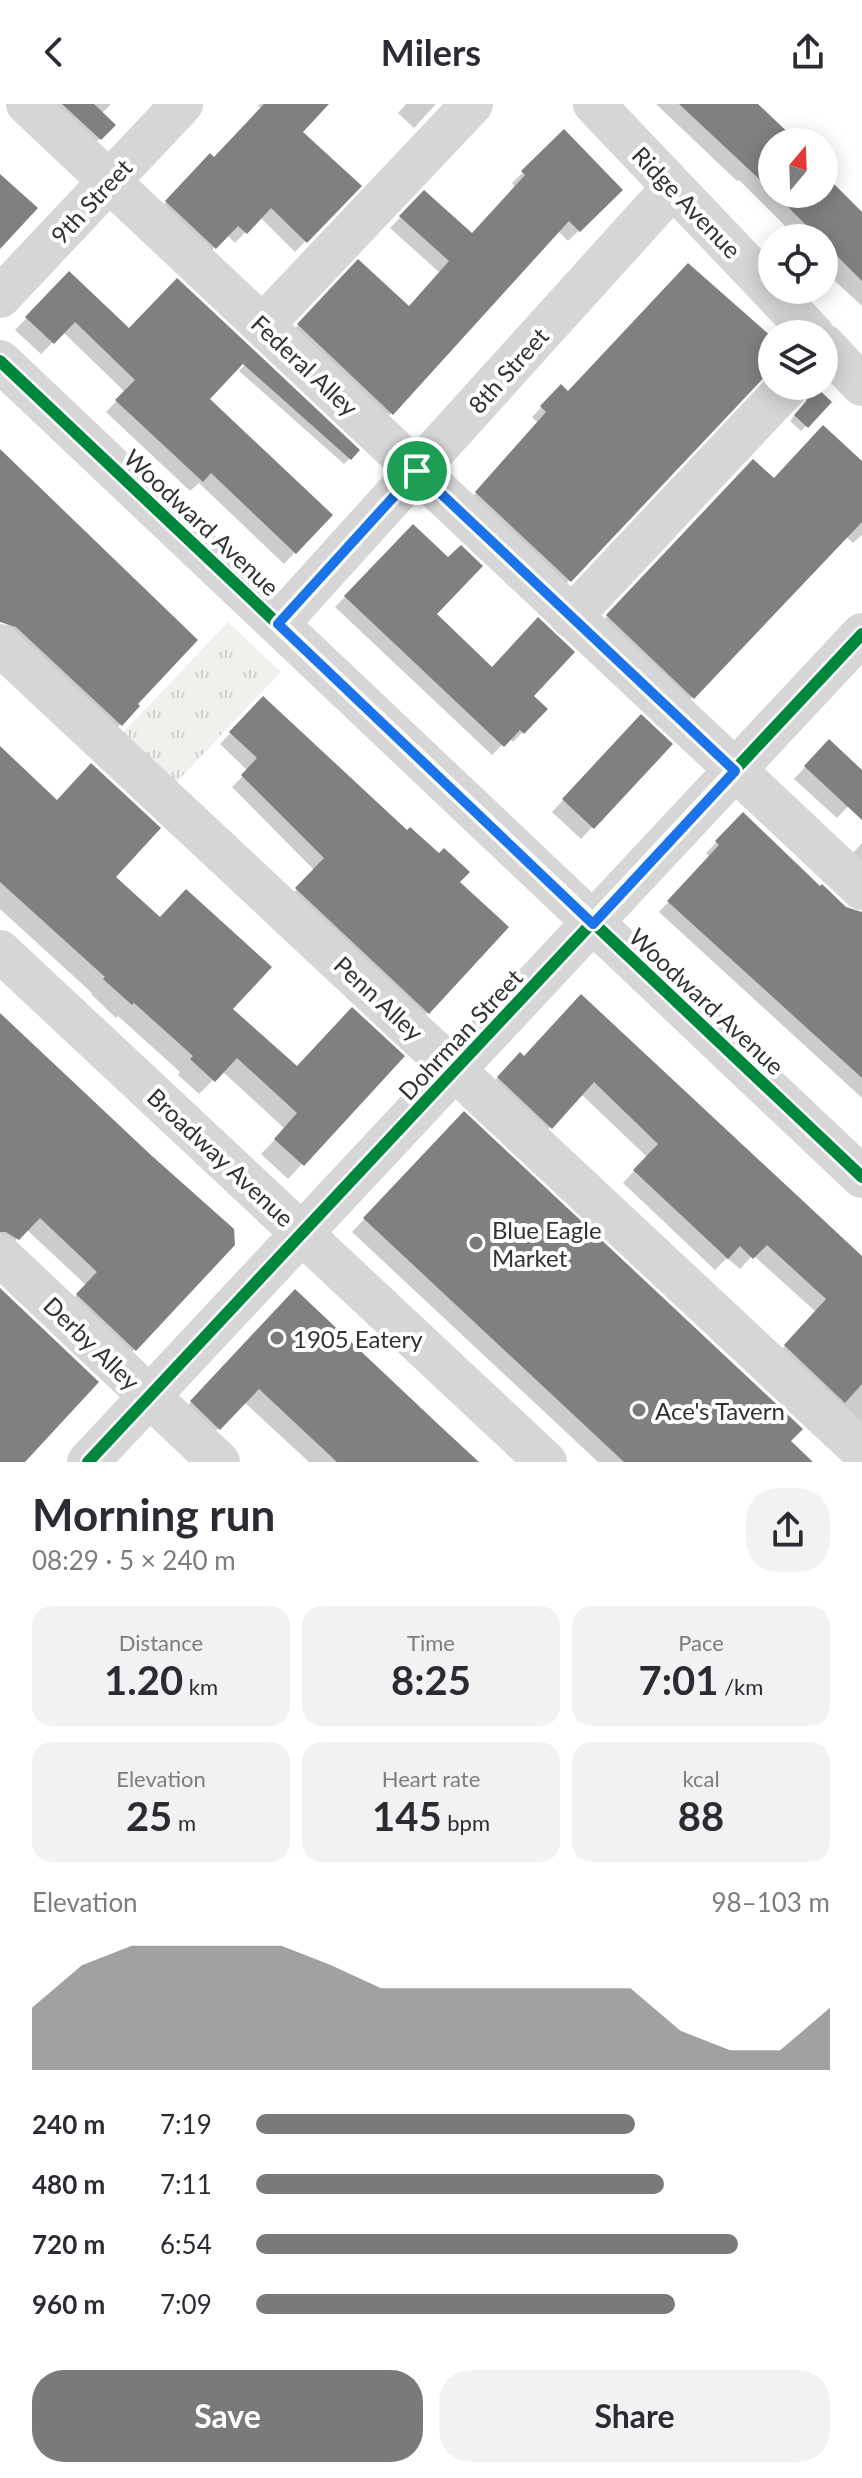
<!DOCTYPE html>
<html lang="en">
<head>
<meta charset="utf-8">
<style>
  body { margin:0; font-family:Lato,sans-serif; background:#f2f2f3; color:#2b2b33; height:100vh; display:flex; flex-direction:column; font-size:30px; white-space:nowrap }
  * { box-sizing:border-box; margin:0 }
  p { font-size:26px; color:#7c7c81 }
  .icon { flex:none; width:44px; height:44px; fill:none; stroke:currentColor; stroke-width:2; stroke-linecap:round; stroke-linejoin:round }
  .map { position:relative; height:1358px; overflow:hidden }
  .sheet { display:flex; flex-direction:column; background:#fff; flex:1 }
  .sheet>* { flex:none }
  .needle { width:52px; rotate:19deg }
  .fabs { position:absolute; left:758px; top:24px; display:grid; gap:16px }
  .fabs a { display:grid; place-items:center; width:80px; height:80px; border-radius:50%; background:#fff; box-shadow:0 4px 20px #0003; font-size:40px }
  .pin { position:absolute; display:grid; place-items:center; width:68px; height:68px; color:#fff; margin:-34px; border:4px solid #fff; border-radius:50%; box-shadow:0 2px 8px #0007 }
  .round { display:grid; place-items:center; flex:none; width:84px; height:84px; border-radius:32px; background:#f2f2f3 }
  .summary { display:flex; align-items:center; justify-content:space-between; height:136px; padding:0 32px }
  h1 { font-size:44px; font-weight:700; line-height:60px }
  .figures { display:grid; grid-template-columns:repeat(3,1fr); gap:12px; height:136px; padding:8px 32px }
  .figures div { display:grid; align-content:center; border-radius:20px; background:#f2f2f3; text-align:center }
  .figures b { font-size:40px; font-weight:700 }
  .figures small { font-size:22px; font-weight:400 }
  .figures p { font-size:22px }
  .chart { height:224px; padding:16px 32px }
  .chart p { display:flex; justify-content:space-between }
  .chart svg { width:100%; height:144px; margin-top:8px; fill:#7a7a7a; opacity:.7 }
  .button { display:flex; gap:16px; margin-top:auto; padding:16px 32px }
  .button a { flex:1; height:92px; border-radius:32px; background:#7a7a7a; color:#fff; font-size:32px; font-weight:700; line-height:92px; text-align:center }
  .button a+a { background:#f2f2f3; color:#2b2b33 }
  ul { padding:0 32px; list-style:none; font-size:26px }
  li { display:grid; grid-template-columns:128px 96px 1fr; align-items:center; height:60px }
  li i { height:20px; border-radius:10px; background:#7a7a7a }
  header { display:flex; justify-content:space-between; align-items:center; height:104px; padding:0 32px; background:#fff; font-size:36px; font-weight:700 }
  .map>svg:first-child { display:block }
</style>
</head>
<body>
<header><svg class="icon" aria-label="back" viewBox="0 0 24 24"><path d="M15 5l-7 7 7 7"/></svg>Milers<svg class="icon" aria-label="share" viewBox="0 0 24 24"><path d="M12 15V3M7 8l5-5 5 5M5 13v7h14v-7"/></svg></header>
<div class="map">
<svg width="862" height="1358" viewBox="0 0 862 1358">
  <defs>
    <pattern id="grass-tufts" width="24" height="20" patternUnits="userSpaceOnUse" patternTransform="scale(2)"><rect width="24" height="20" fill="#eff2ec"/><path d="M3 7l-1-3M5 7V3M7 7l1-3M15 17l-1-3M17 17v-4M19 17l1-3" fill="none" stroke="#cdd0cb"/></pattern>
  </defs>
  <rect width="100%" height="100%" fill="#fff"/>
  <path fill="url(#grass-tufts)" d="M 228,518 L 281,568 L 168,687 L 116,636 Z"/>
  <path fill="#0003" d="M 41,0 L 111,0 L 101,10 L 113,21 L 89,45 Z
    M 260,0 L 327,0 L 300,29 L 359,82 L 295,148 L 260,113 L 235,139 L 227,131 L 204,154 L 156,109 L 199,62 L 214,55 L 262,5 L 258,2 Z
    M 406,0 L 436,0 L 414,24 L 398,9 Z
    M 656,0 L 755,0 L 796,38 L 772,38 L 772,90 L 824,90 L 824,73 L 862,111 L 862,202 L 824,167 L 824,134 L 797,134 L 739,76 L 737,77 Z
    M 564,28 L 621,86 L 568,137 L 558,127 L 381,320 L 288,232 L 358,158 L 408,204 L 440,169 L 390,124 L 424,89 L 472,131 L 515,83 L 512,79 Z
    M 69,170 L 330,411 L 284,460 L 199,379 L 190,387 L 106,308 L 125,288 L 63,228 L 41,250 L 15,226 Z
    M 772,239 L 772,268 L 760,274 L 560,486 L 467,399 L 538,319 L 532,313 L 561,283 L 568,289 Z
    M 247,258 L 358,346 L 344,360 L 239,267 Z
    M 812,282 L 829,298 L 801,327 L 790,317 L 806,296 L 807,286 Z
    M 0,347 L 138,602 L 111,630 L 0,529 L 8,521 L 0,514 Z
    M 862,360 L 862,431 L 853,439 L 845,432 L 683,603 L 597,523 L 743,368 L 774,377 Z
    M 413,423 L 448,456 L 434,510 L 492,565 L 532,592 L 545,605 L 513,638 L 509,634 L 492,651 L 335,503 Z
    M 263,595 L 457,778 L 428,908 L 417,919 L 286,797 L 314,766 L 232,683 L 248,667 L 220,640 Z
    M 629,624 L 670,640 L 581,735 L 552,708 Z
    M 0,645 L 230,906 L 296,964 L 402,952 L 288,1075 L 261,1050 L 285,1025 L 222,967 L 199,990 L 178,971 L 180,968 L 118,912 L 116,914 L 91,890 L 92,889 L 0,805 Z
    M 818,649 L 862,669 L 862,688 L 837,714 L 794,675 Z
    M 743,711 L 820,785 L 862,820 L 862,994 L 659,808 L 710,753 L 706,749 Z
    M 862,739 L 862,774 L 845,758 Z
    M 569,905 L 862,1155 L 862,1337 L 773,1254 L 816,1208 L 753,1151 L 740,1165 L 727,1154 L 715,1166 L 623,1079 L 647,1053 L 581,990 L 539,1035 L 486,986 L 520,951 L 523,954 Z
    M 0,913 L 135,1245 L 122,1257 L 65,1203 L 86,1181 L 26,1125 L 5,1147 L 0,1145 Z
    M 451,1023 L 789,1337 L 810,1358 L 598,1358 L 352,1128 Z
    M 282,1201 L 478,1358 L 309,1358 L 244,1298 L 205,1338 L 178,1312 Z"/>
  <path fill="#808080" d="M 62,0 L 94,0 L 116,21 L 101,36 Z
    M 264,0 L 329,0 L 303,28 L 362,82 L 307,139 L 271,104 L 247,130 L 238,122 L 216,145 L 165,97 L 210,49 L 214,53 Z
    M 679,0 L 758,0 L 798,38 L 772,38 L 772,87 Z
    M 564,25 L 623,86 L 580,128 L 569,117 L 393,311 L 297,220 L 358,155 L 409,202 L 449,157 L 399,112 L 424,86 L 472,129 L 525,71 L 521,67 Z
    M 0,70 L 38,104 L 0,145 Z
    M 824,70 L 862,108 L 862,177 L 824,139 L 824,134 L 819,134 L 775,90 L 824,90 Z
    M 688,159 L 772,233 L 772,265 L 571,478 L 475,388 L 546,308 L 540,302 L 561,280 L 568,287 Z
    M 69,167 L 129,224 L 177,174 L 255,247 L 210,295 L 333,411 L 296,450 L 211,369 L 203,378 L 115,296 L 135,276 L 75,218 L 54,240 L 25,213 Z
    M 255,247 L 360,346 L 351,356 L 243,260 Z
    M 811,282 L 815,282 L 832,298 L 808,324 L 794,311 L 806,298 Z
    M 823,321 L 862,357 L 862,418 L 694,595 L 606,511 L 753,355 L 774,374 Z
    M 0,345 L 198,536 L 138,600 L 140,602 L 122,622 L 16,523 L 0,518 Z
    M 413,420 L 448,453 L 461,441 L 483,462 L 437,510 L 492,563 L 538,513 L 575,548 L 534,592 L 548,605 L 524,630 L 520,626 L 504,643 L 344,492 Z
    M 263,592 L 407,726 L 410,723 L 439,749 L 444,744 L 470,768 L 460,778 L 509,823 L 429,910 L 295,784 L 324,754 L 241,671 L 257,654 L 229,628 Z
    M 641,610 L 673,640 L 594,725 L 562,695 Z
    M 829,635 L 862,666 L 862,716 L 804,662 Z
    M 0,642 L 57,696 L 91,659 L 161,724 L 116,773 L 160,813 L 186,785 L 272,863 L 233,905 L 297,962 L 352,903 L 405,952 L 304,1062 L 274,1035 L 297,1009 L 237,954 L 215,978 L 190,955 L 193,952 L 134,899 L 132,901 L 103,875 L 105,873 L 0,778 Z
    M 743,708 L 820,782 L 822,780 L 846,803 L 862,808 L 862,974 L 667,797 L 719,741 L 715,737 Z
    M 581,890 L 862,1152 L 862,1280 L 845,1299 L 784,1241 L 826,1195 L 767,1141 L 753,1155 L 740,1142 L 728,1155 L 633,1066 L 658,1040 L 594,978 L 552,1025 L 497,973 L 520,948 L 524,952 Z
    M 0,909 L 152,1052 L 234,1125 L 235,1141 L 136,1247 L 76,1190 L 97,1168 L 40,1114 L 19,1136 L 6,1128 L 0,1128 Z
    M 464,1007 L 803,1325 L 791,1337 L 813,1358 L 624,1358 L 363,1114 Z
    M 0,1184 L 99,1278 L 25,1358 L 0,1358 Z
    M 295,1185 L 439,1321 L 479,1358 L 337,1358 L 259,1285 L 220,1326 L 190,1297 Z"/>
  <g fill="none" stroke-linecap="round" stroke-linejoin="round">
    <path stroke="#d6d6d6" stroke-width="42" d="M 27,0 L 862,785
      M 594,0 L 813,230
      M 0,193 L 182,0
      M 263,221 L 472,0
      M 824,241 L 862,281
      M 0,257 L 862,1073
      M 571,513 L 788,282
      M 278,520 L 673,83
      M 0,541 L 862,1347
      M 0,847 L 546,1358
      M 0,1151 L 219,1358
      M 88,1358 L 862,530"/>
    <g stroke="#fff" stroke-width="17">
      <path id="cycleway" d="M 0,257 L 862,1073
        M 88,1358 L 862,530"/>
    </g>
    <use href="#cycleway" stroke="#00873e" stroke-width="12"/>
  </g>
  <g fill="none" stroke-linecap="round" stroke-linejoin="round">
    <g stroke="#fff" stroke-width="16">
      <path id="route" d="M 417,367 L 735,667 L 593,820 L 278,520 Z"/>
    </g>
    <use href="#route" stroke="#1a73e8" stroke-width="10"/>
  </g>
  <g fill="#7a7a7a" stroke="#fff" stroke-width="3">
    <circle cx="476" cy="1139" r="8"/>
    <circle cx="277" cy="1234" r="8"/>
    <circle cx="639" cy="1306" r="8"/>
  </g>
  <g text-anchor="middle" dominant-baseline="central" stroke-width="8" stroke-linejoin="round" paint-order="stroke">
    <g font-size="24" fill="#323232" stroke="#fff">
      <text transform="translate(91 97) rotate(-47)">9th Street</text>
      <text transform="translate(687 98) rotate(46)">Ridge Avenue</text>
      <text transform="translate(305 261) rotate(43)">Federal Alley</text>
      <text transform="translate(508 266) rotate(-48)">8th Street</text>
      <text transform="translate(202 418) rotate(43)">Woodward Avenue</text>
      <text transform="translate(379 894) rotate(43)">Penn Alley</text>
      <text transform="translate(707 897) rotate(43)">Woodward Avenue</text>
      <text transform="translate(460 930) rotate(-47)">Dohrman Street</text>
      <text transform="translate(221 1053) rotate(43)">Broadway Avenue</text>
      <text transform="translate(92 1239) rotate(44)">Derby Alley</text>
    </g>
    <g font-size="24" fill="#323232" stroke="#fff" text-anchor="start">
      <text x="492" y="1125">Blue Eagle<tspan x="492" dy="28">Market</tspan></text>
      <text x="293" y="1234">1905 Eatery</text>
      <text x="655" y="1306">Ace's Tavern</text>
    </g>
  </g>
</svg>
<div class="fabs">
<a><svg class="needle" viewBox="-14 -14 28 28"><path d="M0-13l5 13h-10z" fill="#e53935"/><path d="M0 13l5-13h-10z" fill="#7c7c81"/></svg></a>
<a><svg class="icon" aria-label="locate" viewBox="0 0 24 24"><circle cx="12" cy="12" r="6"/><path d="M12 2v4M12 18v4M2 12h4M18 12h4"/></svg></a>
<a><svg class="icon" aria-label="layers" viewBox="0 0 24 24"><path d="M12 4l9 5-9 5-9-5zM3 14l9 5 9-5"/></svg></a>
</div>
<div class="pin" style="left:417px;top:367px;background:#1e9e55"><svg class="icon" aria-label="arrive" viewBox="0 0 24 24"><path d="M6 21V4h12l-3 4 3 4H6"/></svg></div>
</div>
<section class="sheet">
<div class="summary"><div><h1>Morning run</h1><p>08:29 · 5 × 240 m</p></div><a class="round"><svg class="icon" aria-label="share" viewBox="0 0 24 24"><path d="M12 15V3M7 8l5-5 5 5M5 13v7h14v-7"/></svg></a></div>
<div class="figures">
<div><p>Distance</p><b>1.20<small> km</small></b></div>
<div><p>Time</p><b>8:25</b></div>
<div><p>Pace</p><b>7:01<small> /km</small></b></div>
</div>
<div class="figures">
<div><p>Elevation</p><b>25<small> m</small></b></div>
<div><p>Heart rate</p><b>145<small> bpm</small></b></div>
<div><p>kcal</p><b>88</b></div>
</div>
<div class="chart"><p><span>Elevation</span>98–103 m</p>
<svg viewBox="0 0 160 44" preserveAspectRatio="none"><path d="M0 44V25L10 12L20 6L30 6L40 6L50 6L60 12L70 19L80 19L90 19L100 19L110 19L120 19L130 32L140 38L150 38L160 25V44z"/></svg>
</div>
<ul>
<li><b>240 m</b>7:19<i style="width:66%"></i></li>
<li><b>480 m</b>7:11<i style="width:71%"></i></li>
<li><b>720 m</b>6:54<i style="width:84%"></i></li>
<li><b>960 m</b>7:09<i style="width:73%"></i></li>
</ul>
<div class="button"><a>Save</a><a>Share</a></div>
</section>
</body>
</html>
